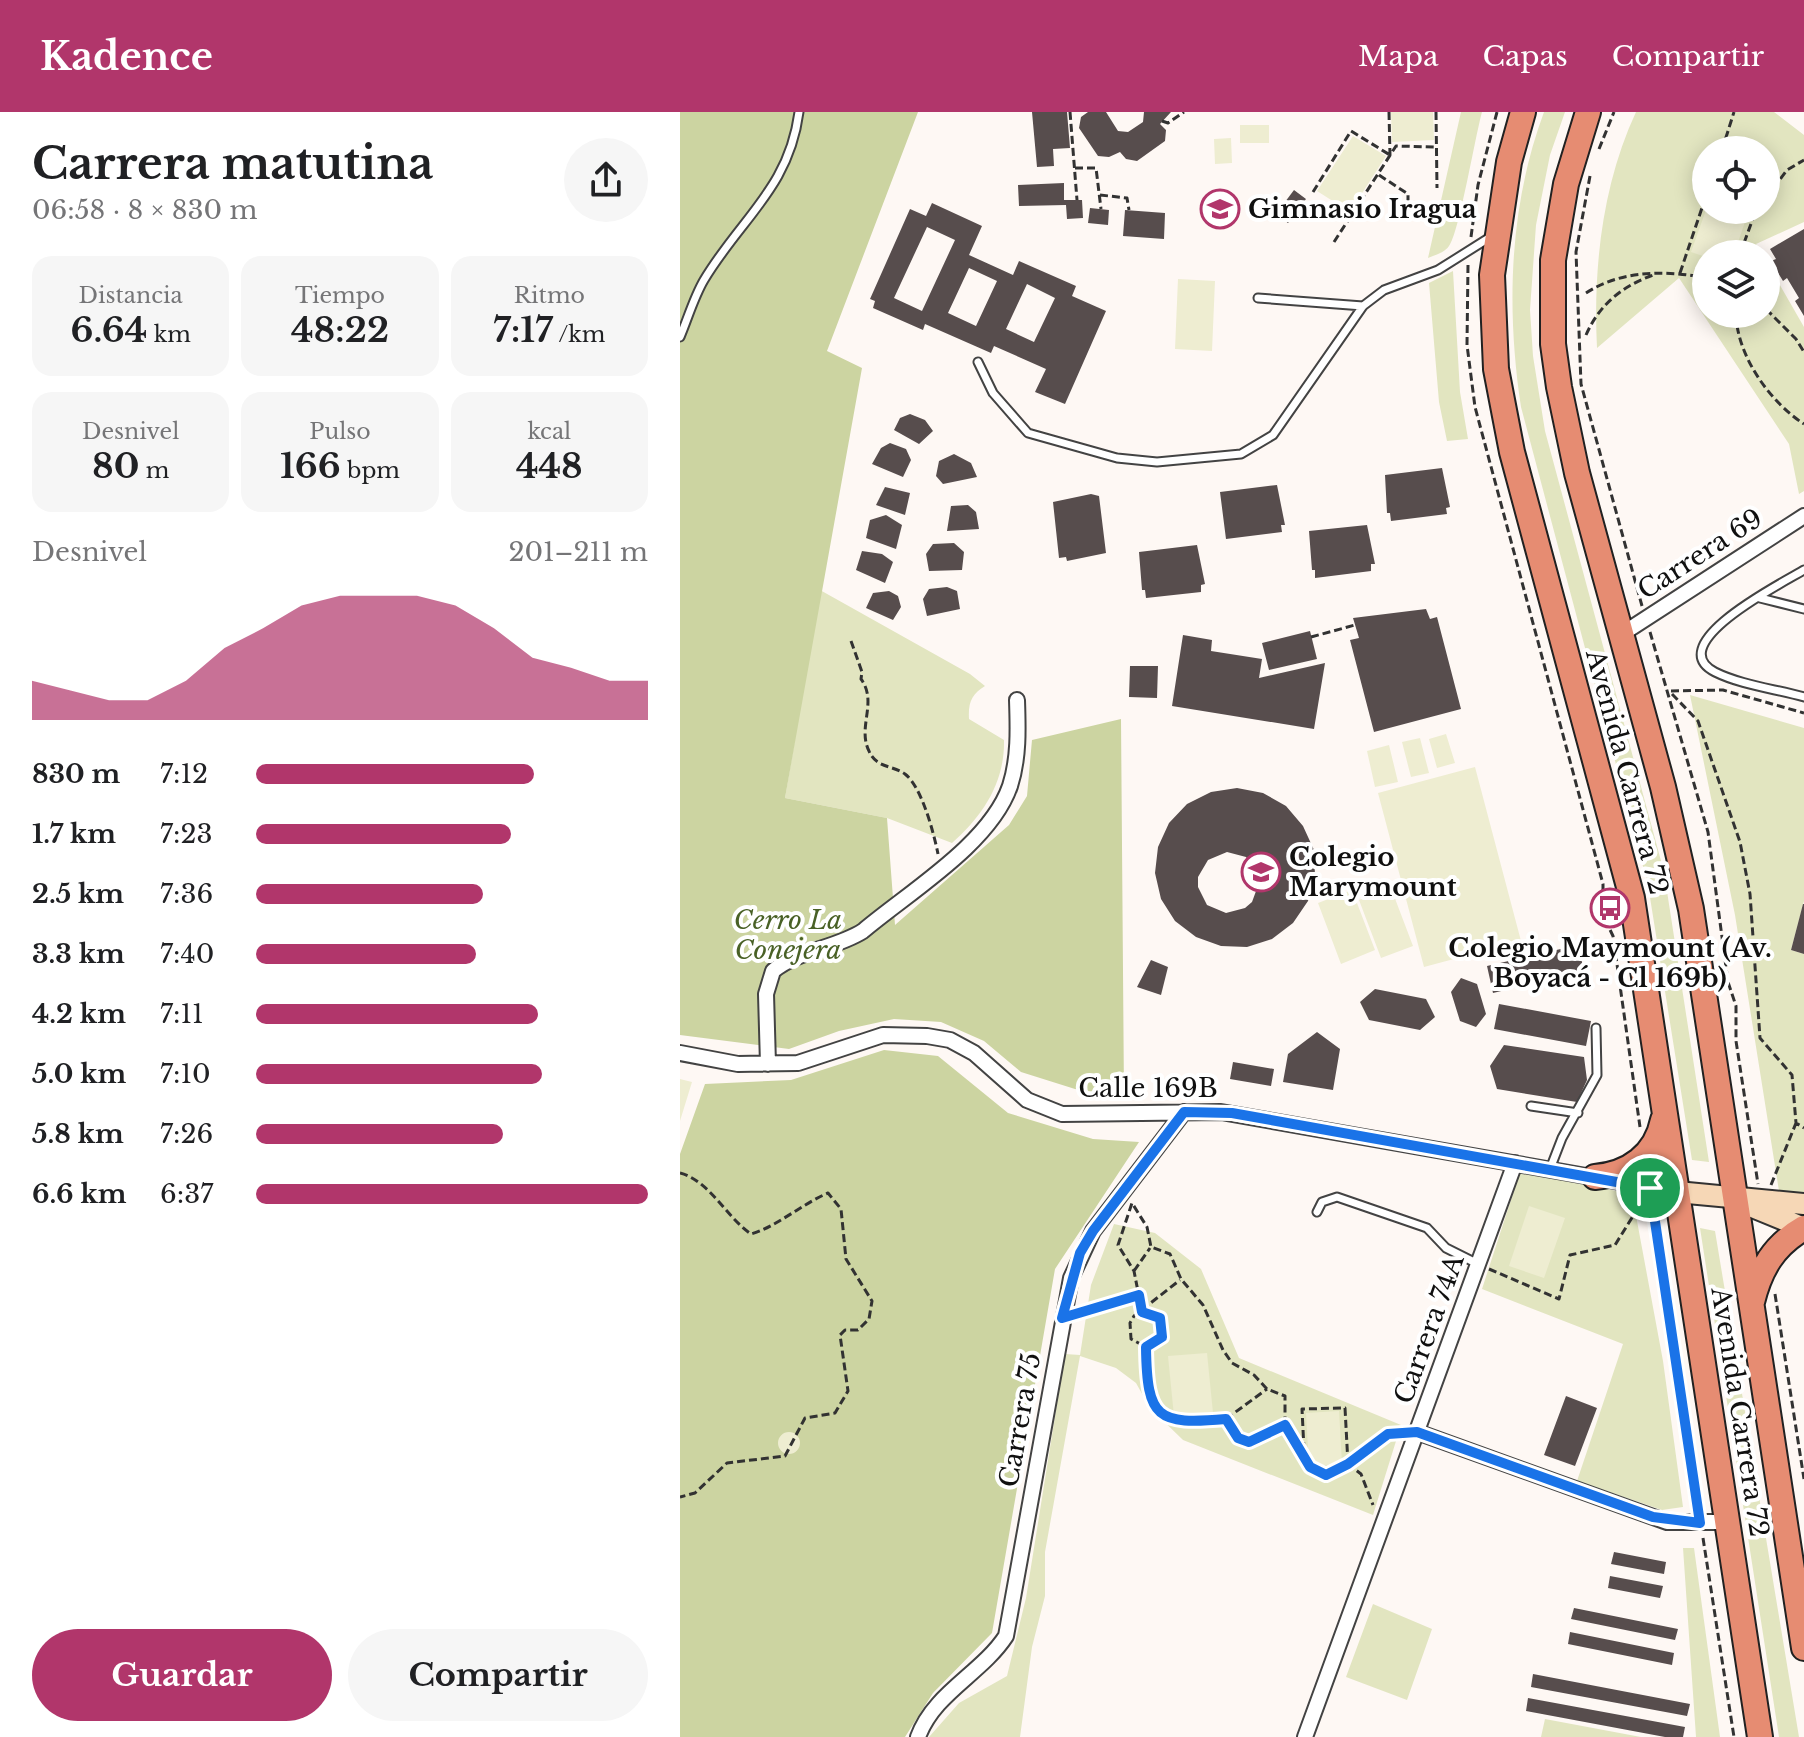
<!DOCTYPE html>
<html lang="es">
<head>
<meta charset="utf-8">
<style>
  body { margin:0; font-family:"Libre Baskerville",serif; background:#f6f6f6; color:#202124; height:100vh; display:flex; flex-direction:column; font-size:30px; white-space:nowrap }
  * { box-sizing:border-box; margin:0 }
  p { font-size:26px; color:#757577 }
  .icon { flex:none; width:44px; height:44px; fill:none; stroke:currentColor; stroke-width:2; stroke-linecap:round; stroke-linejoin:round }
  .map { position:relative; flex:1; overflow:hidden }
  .details { display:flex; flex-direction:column; background:#fff; width:680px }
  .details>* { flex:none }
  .controls { position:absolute; left:1012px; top:24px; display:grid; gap:16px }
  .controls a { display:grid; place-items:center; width:88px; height:88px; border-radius:50%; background:#fff; box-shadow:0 4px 20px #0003; font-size:40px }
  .pin { position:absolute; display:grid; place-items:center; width:68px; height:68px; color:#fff; margin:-34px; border:4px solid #fff; border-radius:50%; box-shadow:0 2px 8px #0007 }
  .round { display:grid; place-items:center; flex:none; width:84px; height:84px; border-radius:42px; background:#f6f6f6 }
  .headline { display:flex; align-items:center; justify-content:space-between; height:136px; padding:0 32px }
  h1 { font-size:44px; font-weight:700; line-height:60px }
  .stats { display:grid; grid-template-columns:repeat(3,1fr); gap:12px; height:136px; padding:8px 32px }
  .stats div { display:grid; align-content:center; border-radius:20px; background:#f6f6f6; text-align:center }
  .stats b { font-size:34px; font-weight:700 }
  .stats small { font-size:22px; font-weight:400 }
  .stats p { font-size:22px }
  .chart { height:224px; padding:16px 32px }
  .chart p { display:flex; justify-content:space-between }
  .chart svg { width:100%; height:144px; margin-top:8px; fill:#b1366b; opacity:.7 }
  .button { display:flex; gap:16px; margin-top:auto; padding:16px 32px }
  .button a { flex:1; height:92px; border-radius:48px; background:#b1366b; color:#fff; font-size:32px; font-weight:700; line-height:92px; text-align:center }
  .button a+a { background:#f6f6f6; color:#202124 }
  ul { padding:0 32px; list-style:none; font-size:26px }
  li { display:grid; grid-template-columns:128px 96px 1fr; align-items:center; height:60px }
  li i { height:20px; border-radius:10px; background:#b1366b }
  header { display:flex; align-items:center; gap:48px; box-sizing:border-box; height:112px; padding:0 40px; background:#b1366b; color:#fff }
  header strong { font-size:38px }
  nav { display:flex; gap:44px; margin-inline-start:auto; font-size:28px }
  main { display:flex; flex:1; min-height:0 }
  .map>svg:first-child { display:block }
</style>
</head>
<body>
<header>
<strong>Kadence</strong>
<nav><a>Mapa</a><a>Capas</a><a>Compartir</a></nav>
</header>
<main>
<section class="details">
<div class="headline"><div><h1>Carrera matutina</h1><p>06:58 · 8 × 830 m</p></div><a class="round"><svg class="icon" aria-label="share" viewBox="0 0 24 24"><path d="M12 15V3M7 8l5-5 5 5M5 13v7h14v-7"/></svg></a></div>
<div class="stats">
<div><p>Distancia</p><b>6.64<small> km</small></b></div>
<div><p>Tiempo</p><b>48:22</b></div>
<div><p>Ritmo</p><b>7:17<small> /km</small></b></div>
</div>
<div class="stats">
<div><p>Desnivel</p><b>80<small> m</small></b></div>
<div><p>Pulso</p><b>166<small> bpm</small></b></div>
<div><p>kcal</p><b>448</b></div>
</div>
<div class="chart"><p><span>Desnivel</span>201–211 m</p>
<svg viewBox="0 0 160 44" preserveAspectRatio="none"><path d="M0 44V32L10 35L20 38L30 38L40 32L50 22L60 16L70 9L80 6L90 6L100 6L110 9L120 16L130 25L140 28L150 32L160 32V44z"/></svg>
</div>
<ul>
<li><b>830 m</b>7:12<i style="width:71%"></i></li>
<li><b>1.7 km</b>7:23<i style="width:65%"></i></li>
<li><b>2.5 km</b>7:36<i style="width:58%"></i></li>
<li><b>3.3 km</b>7:40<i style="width:56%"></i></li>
<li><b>4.2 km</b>7:11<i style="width:72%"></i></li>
<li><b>5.0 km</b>7:10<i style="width:73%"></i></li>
<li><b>5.8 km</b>7:26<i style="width:63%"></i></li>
<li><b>6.6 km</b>6:37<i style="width:100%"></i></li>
</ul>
<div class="button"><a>Guardar</a><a>Compartir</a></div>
</section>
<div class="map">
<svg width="1124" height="1625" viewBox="0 0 1124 1625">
  <rect width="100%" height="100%" fill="#fef8f4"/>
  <path fill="#e2e5c0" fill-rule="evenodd" d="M 781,0 L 802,0 C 795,25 779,122 769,134 C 764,141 755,143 748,146 Z
    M 864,0 L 885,0 L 870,43 L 856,113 L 850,198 L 853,244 L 865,319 L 984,760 L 1029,1050 L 1012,1048 L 968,773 L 841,295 C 826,196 829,94 864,0 Z
    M 956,0 L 1094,0 L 1124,23 L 1124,110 L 1076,132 L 1082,142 L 1026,142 L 1026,202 L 1086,202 L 1086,149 L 1124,215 L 1124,379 L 1119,382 L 1109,332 L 999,166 L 917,236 C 913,157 922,73 956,0 ZM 1026,38 L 1086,38 L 1086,98 L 1026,98 Z
    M 773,159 L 780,280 L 788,327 L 767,329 L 759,290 L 749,171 Z
    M 140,478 L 290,562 L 305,574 C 292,582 288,590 289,607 L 324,628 C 325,670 303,704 272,731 L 207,706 L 105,686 Z
    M 1010,583 L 1124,616 L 1124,789 L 1111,838 L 1124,842 L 1124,1083 L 1099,1079 L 1055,803 Z
    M 840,1060 L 952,1082 L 983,1249 L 1003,1395 L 982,1398 L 897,1369 L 943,1232 L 802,1177 Z
    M 434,1112 L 475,1121 L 521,1157 L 559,1246 L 721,1313 L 693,1403 L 503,1328 L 470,1296 L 456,1271 L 436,1256 L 400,1244 L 365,1440 L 365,1484 L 352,1535 L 340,1625 L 249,1625 L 279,1591 L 327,1564 L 346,1486 L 385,1242 L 400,1243 L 411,1173 Z
    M 1020,1116 L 1035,1119 L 1119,1625 L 1099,1625 Z
    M 1003,1436 L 1014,1436 L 1040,1625 L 1016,1625 Z
    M 693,1492 L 752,1517 L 727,1588 L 666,1565 Z
    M 865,1607 L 961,1625 L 861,1625 Z"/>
  <path fill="#ccd4a1" d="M 0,0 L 238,0 L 147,239 L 182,256 L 105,686 L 207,706 L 215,813 L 329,713 L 347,684 L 352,628 L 441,607 L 444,985 L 395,977 L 341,960 L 304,929 L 261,910 L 214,907 L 159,919 L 109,937 L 0,923 Z
    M 204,938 L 258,944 L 328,1001 L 413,1027 L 459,1030 L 375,1157 L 312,1521 L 253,1581 L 225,1625 L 0,1625 L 0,1042 L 25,972 L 111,968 Z"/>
  <path fill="#eeedd1" d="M 711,0 L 753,0 L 754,28 L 712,30 Z
    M 560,13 L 589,13 L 589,31 L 560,31 Z
    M 673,24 L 706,44 L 670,100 L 637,79 Z
    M 551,26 L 552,51 L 535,52 L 534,27 Z
    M 1026,98 L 1069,98 L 1054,142 L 1026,142 L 1026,145 L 1011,140 Z
    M 498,167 L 535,169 L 532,239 L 495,237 Z
    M 766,622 L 775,651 L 757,656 L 749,627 Z
    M 740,626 L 749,661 L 731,665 L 722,630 Z
    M 709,633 L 718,670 L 695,675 L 687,639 Z
    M 795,655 L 841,829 L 744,855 L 698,681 Z
    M 711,776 L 733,834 L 701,846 L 679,788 Z
    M 672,778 L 695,838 L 661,852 L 638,791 Z
    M 0,967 L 12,970 L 0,1009 Z
    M 849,1094 L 885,1106 L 864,1166 L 829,1154 Z
    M 527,1241 L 533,1301 L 494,1304 L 488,1244 Z
    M 659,1299 L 662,1352 L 629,1354 L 626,1301 Z
    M98 1331a11 11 0 1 1 22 0a11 11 0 1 1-22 0Z"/>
  <path fill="#574d4d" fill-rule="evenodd" d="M 352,0 L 387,0 L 390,36 L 373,37 L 374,54 L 357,55 Z
    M 408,0 L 426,0 L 438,19 L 448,20 L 463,10 L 464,0 L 491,0 L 480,12 L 486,18 L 485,29 L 457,49 L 446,47 L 440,40 L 429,45 L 418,44 L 399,16 L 401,5 Z
    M 384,71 L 384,88 L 402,88 L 403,106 L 387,107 L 386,93 L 339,94 L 338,73 Z
    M 614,78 L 626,87 L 608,111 L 596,102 Z
    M 252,91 L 302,114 L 289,143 L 333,163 L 339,149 L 396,174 L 392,184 L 426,199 L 385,292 L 355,280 L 366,257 L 314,234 L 311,241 L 245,212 L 243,218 L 193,196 L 195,189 L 190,187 L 230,97 L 246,104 ZM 247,115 L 275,128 L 242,199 L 214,186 ZM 289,156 L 317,169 L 296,214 L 268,201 ZM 347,172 L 375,186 L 354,230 L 326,217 Z
    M 410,96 L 429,98 L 428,113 L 408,111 Z
    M 445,98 L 485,101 L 484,127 L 443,124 Z
    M 1124,117 L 1124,204 L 1115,189 L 1119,186 L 1107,166 L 1103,169 L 1091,149 L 1096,147 L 1090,137 Z
    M 230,302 L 245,308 L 253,319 L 239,332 L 214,318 L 220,306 Z
    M 210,331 L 226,337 L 231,348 L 223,365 L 192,352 L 201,336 Z
    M 274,342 L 291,351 L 297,365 L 263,372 L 256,364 L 259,349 Z
    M 762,356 L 770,395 L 766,396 L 767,402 L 711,409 L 710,401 L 707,401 L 705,363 Z
    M 597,373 L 605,413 L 601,413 L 602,420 L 546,427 L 540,380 Z
    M 205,375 L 230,381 L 225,403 L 196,393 Z
    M 411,382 L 419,384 L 426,441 L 387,449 L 386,445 L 379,446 L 373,390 Z
    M 288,393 L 296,400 L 299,417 L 267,419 L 271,394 Z
    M 206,403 L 222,413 L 216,437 L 186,426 L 190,408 Z
    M 687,413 L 695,452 L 691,452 L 691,459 L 635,466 L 635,458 L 632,458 L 629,419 Z
    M 274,431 L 284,440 L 282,458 L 249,459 L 246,442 L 253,432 Z
    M 517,433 L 525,472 L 521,473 L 521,480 L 466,486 L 465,478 L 462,478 L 459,440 Z
    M 182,439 L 202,442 L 213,450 L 205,471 L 176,458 Z
    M 267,475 L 277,479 L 280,497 L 247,504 L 243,487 L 249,477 Z
    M 209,479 L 218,484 L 221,495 L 213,508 L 186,496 L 193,481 Z
    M 746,497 L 750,507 L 757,505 L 781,597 L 694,620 L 670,528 L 679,526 L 673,506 Z
    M 630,519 L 637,547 L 589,558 L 582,531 Z
    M 503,523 L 532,528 L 531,539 L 582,547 L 579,566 L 645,551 L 634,617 L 492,594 Z
    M 450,554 L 478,554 L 477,586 L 449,585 Z
    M 557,676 L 583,681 L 606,694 L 623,714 L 634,738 L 635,764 L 628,789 L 613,811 L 592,827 L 567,835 L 541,834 L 516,825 L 495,809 L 481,787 L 475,761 L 478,735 L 489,711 L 507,692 L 531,680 ZM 547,740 L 566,745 L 578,761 L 579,771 L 572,790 L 565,796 L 546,801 L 527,793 L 518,775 L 518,765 L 528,748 Z
    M 1123,792 L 1124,792 L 1124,842 L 1111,838 Z
    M 898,833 L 904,859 L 813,881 L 807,854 Z
    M 471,848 L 488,855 L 481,883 L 457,875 Z
    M 781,866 L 797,872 L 806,902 L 796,915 L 780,909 L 771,880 Z
    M 695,877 L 746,887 L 755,905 L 740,918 L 689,908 L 680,890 Z
    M 819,892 L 911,909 L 906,934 L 814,917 Z
    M 637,920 L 660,937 L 653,978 L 603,970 L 608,942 Z
    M 824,933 L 904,945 L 907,968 L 897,990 L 817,977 L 810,954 Z
    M 553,950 L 594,957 L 591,974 L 550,967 Z
    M 886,1284 L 917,1296 L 895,1354 L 864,1343 Z
    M 934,1440 L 986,1450 L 984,1462 L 931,1452 Z
    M 930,1464 L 983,1474 L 980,1486 L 928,1476 Z
    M 894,1496 L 998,1517 L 995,1528 L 891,1507 Z
    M 890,1520 L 994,1541 L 992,1553 L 888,1532 Z
    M 853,1562 L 1010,1592 L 1007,1604 L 851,1575 Z
    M 848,1586 L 1005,1615 L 1003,1625 L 985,1625 L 846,1599 Z"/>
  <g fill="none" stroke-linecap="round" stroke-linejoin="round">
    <g stroke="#434343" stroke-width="11">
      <path id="service" d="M 578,186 L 683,194
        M 0,225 C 8,206 14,185 24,168 C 61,106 109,76 119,0
        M 298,250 L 313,281 L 348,321 L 437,346 L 477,350 L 561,342 L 593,323 L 683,194 L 704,178 L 758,158 L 812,124
        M 1124,458 C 1106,469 980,532 1035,560 C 1061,573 1096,577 1124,585
        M 1080,486 L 1124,497
        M 851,994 L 898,1001
        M 870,1057 L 882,1026 L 917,963 L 916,916
        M 637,1100 L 642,1090 L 657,1085 L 747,1116 L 766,1136 L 798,1152"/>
    </g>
    <g stroke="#434343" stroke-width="18">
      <path id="minor" d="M 942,522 L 1124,404
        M 0,941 L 58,952 L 118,951 L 203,923 L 247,924 L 270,928 L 294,941 L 347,988 L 382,1002 L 541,1000 L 997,1080
        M 88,952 L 86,882 L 93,859 C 118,838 155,837 183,819 C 229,780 310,732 330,674 C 339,646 338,617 337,588
        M 737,1320 L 987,1410 L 1049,1410
        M 238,1625 C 254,1581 301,1562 326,1524 L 391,1166 L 413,1119 L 504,1000
        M 625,1625 L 835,1051"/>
    </g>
    <g stroke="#323232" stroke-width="24">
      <path id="secondary" d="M 997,1080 L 1124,1092
        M 1070,1094 L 1124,1116"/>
    </g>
    <g stroke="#212121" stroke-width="28">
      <path id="trunk" d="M 843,0 L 829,50 L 812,163 L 816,257 L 832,340 L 952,786 L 1080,1625
        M 908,0 L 886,72 L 873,148 L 873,232 L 879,275 L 897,361 L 983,675 L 1011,797 L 1124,1536
        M 915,1065 C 949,1062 976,1043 983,1008
        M 1072,1190 C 1080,1157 1094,1133 1124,1116"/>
    </g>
    <path stroke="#323232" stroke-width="3" stroke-dasharray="8 4" stroke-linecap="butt" d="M 390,0 L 397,88
      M 709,0 L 710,43
      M 756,0 L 757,76
      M 482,9 L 488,11 L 504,0
      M 919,37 L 934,0
      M 1042,38 L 1054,0
      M 395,56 L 416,56 L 421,97
      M 699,63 L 728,82 L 728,96 L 751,111
      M 910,64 L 896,140 L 901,272 L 962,494
      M 633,80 L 671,19 L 710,43
      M 420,83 L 447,86 L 449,98
      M 1086,86 L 1107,58 L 1124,48
      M 791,125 L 798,73 L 817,0
      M 654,130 L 716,34 L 757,35
      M 1060,142 L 1076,98
      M 788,153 L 787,233 L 795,295 L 923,772 L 923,803 L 933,824 L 960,1015
      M 1000,161 L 1026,84
      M 906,181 C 941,158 986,158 1026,166
      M 1086,197 L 1116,227 L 1124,240
      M 1056,202 C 1057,244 1090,290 1124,312
      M 906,223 C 920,191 944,173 976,162
      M 970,520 L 1028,720 L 1048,870 L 1056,894 L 1056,929 L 1078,1072
      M 631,525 L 675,513
      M 171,529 L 182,560 L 181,567 C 198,590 177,615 189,639 C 196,656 212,653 225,662 C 242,675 254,722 258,742
      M 991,579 L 1043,578 L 1124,601
      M 992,582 L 1018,609 L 1060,730 L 1070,782 L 1080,926 L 1112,963 L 1116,1011 L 1124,1016
      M 0,1061 C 30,1069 46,1105 71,1122 C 96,1115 122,1092 148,1081 L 161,1097 L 166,1147 L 192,1189 L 189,1207 L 178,1218 L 165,1218 L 160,1223 L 168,1279 L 155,1301 L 125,1306 L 105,1344 L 47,1351 L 15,1381 L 0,1385
      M 1091,1073 L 1116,1011
      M 973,1090 L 1018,1395
      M 809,1157 L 879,1187 L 890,1143 L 935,1133 L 963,1088
      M 454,1159 L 470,1136
      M 1095,1182 L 1124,1367
      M 462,1200 L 454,1159 L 438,1133 L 452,1091 L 467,1115 L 471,1135 L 490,1142 L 501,1167 L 523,1193 L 543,1238 L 552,1251 L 574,1263 L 587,1277 L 605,1284 L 605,1313
      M 462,1200 L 480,1206 L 482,1225 L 466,1235 L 451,1227 L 450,1211 L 454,1204 L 500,1168
      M 397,1201 L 459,1183
      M 466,1235 C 467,1306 477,1313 546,1307 L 558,1326 L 569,1330 L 605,1313 L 630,1355 L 646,1363 L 668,1352 L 681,1362 L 693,1393
      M 546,1307 L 587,1277
      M 624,1338 L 622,1297 L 665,1296 L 668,1352
      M 668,1352 L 708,1322 L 722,1321
      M 1023,1426 L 1054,1625"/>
    <use href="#service" stroke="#fff" stroke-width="7"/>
    <use href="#minor" stroke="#fff" stroke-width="14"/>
    <use href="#secondary" stroke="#f6d7b6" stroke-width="20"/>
    <use href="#trunk" stroke="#e68c72" stroke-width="24"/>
  </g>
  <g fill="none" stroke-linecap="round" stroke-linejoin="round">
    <g stroke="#fff" stroke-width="16">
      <path id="route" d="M 504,1000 L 552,1001 L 970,1076 L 1020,1411 L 973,1405 L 737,1320 L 708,1322 L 668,1352 L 646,1363 L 630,1355 L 605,1313 L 569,1330 L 558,1326 L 546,1307 C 477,1313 467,1307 466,1235 L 482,1225 L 480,1206 L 462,1200 L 459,1183 L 382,1206 L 400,1141 L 413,1119 Z"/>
    </g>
    <use href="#route" stroke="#1a73e8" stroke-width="10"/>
  </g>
  <defs>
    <g id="school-ring" transform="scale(2)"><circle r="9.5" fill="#fff" stroke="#b1366b" stroke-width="1.5"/><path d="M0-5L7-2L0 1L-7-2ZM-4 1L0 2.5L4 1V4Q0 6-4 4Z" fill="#b1366b"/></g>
    <g id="bus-ring" transform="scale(2)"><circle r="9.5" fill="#fff" stroke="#b1366b" stroke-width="1.5"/><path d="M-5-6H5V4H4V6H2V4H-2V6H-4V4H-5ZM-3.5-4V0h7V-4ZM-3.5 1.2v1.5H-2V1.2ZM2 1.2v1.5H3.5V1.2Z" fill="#b1366b"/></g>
  </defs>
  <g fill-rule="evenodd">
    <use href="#school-ring" x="540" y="97"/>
    <use href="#school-ring" x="581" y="760"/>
    <use href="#bus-ring" x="930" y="796"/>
  </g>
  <g text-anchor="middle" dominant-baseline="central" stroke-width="8" stroke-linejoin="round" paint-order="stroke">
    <g font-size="26" font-weight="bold" fill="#101010" stroke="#fff" text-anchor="start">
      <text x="568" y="97">Gimnasio Iragua</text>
      <text x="609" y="745">Colegio<tspan x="609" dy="30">Marymount</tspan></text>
      <text x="930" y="836" text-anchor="middle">Colegio Maymount (Av.<tspan x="930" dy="30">Boyacá - Cl 169b)</tspan></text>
    </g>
    <g font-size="26" fill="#101010" stroke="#fff">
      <text transform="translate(1020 442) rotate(-33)">Carrera 69</text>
      <text transform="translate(947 660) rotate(75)">Avenida Carrera 72</text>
      <text x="468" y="976">Calle 169B</text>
      <text transform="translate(749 1217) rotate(-70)">Carrera 74A</text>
      <text transform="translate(1060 1300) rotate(81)">Avenida Carrera 72</text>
      <text transform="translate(340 1308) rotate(-80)">Carrera 75</text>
    </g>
    <g font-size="26" font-style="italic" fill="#496126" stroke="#fff">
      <text x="108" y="808">Cerro La<tspan x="108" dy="30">Conejera</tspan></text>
    </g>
  </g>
</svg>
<div class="controls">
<a><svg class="icon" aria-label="locate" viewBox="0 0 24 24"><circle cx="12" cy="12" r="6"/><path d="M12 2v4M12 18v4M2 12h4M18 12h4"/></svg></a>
<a><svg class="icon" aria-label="layers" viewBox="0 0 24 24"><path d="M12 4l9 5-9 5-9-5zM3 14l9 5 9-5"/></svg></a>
</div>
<div class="pin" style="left:970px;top:1076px;background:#1e9e55"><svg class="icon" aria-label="arrive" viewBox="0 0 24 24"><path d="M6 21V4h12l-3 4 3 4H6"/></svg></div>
</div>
</main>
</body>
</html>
